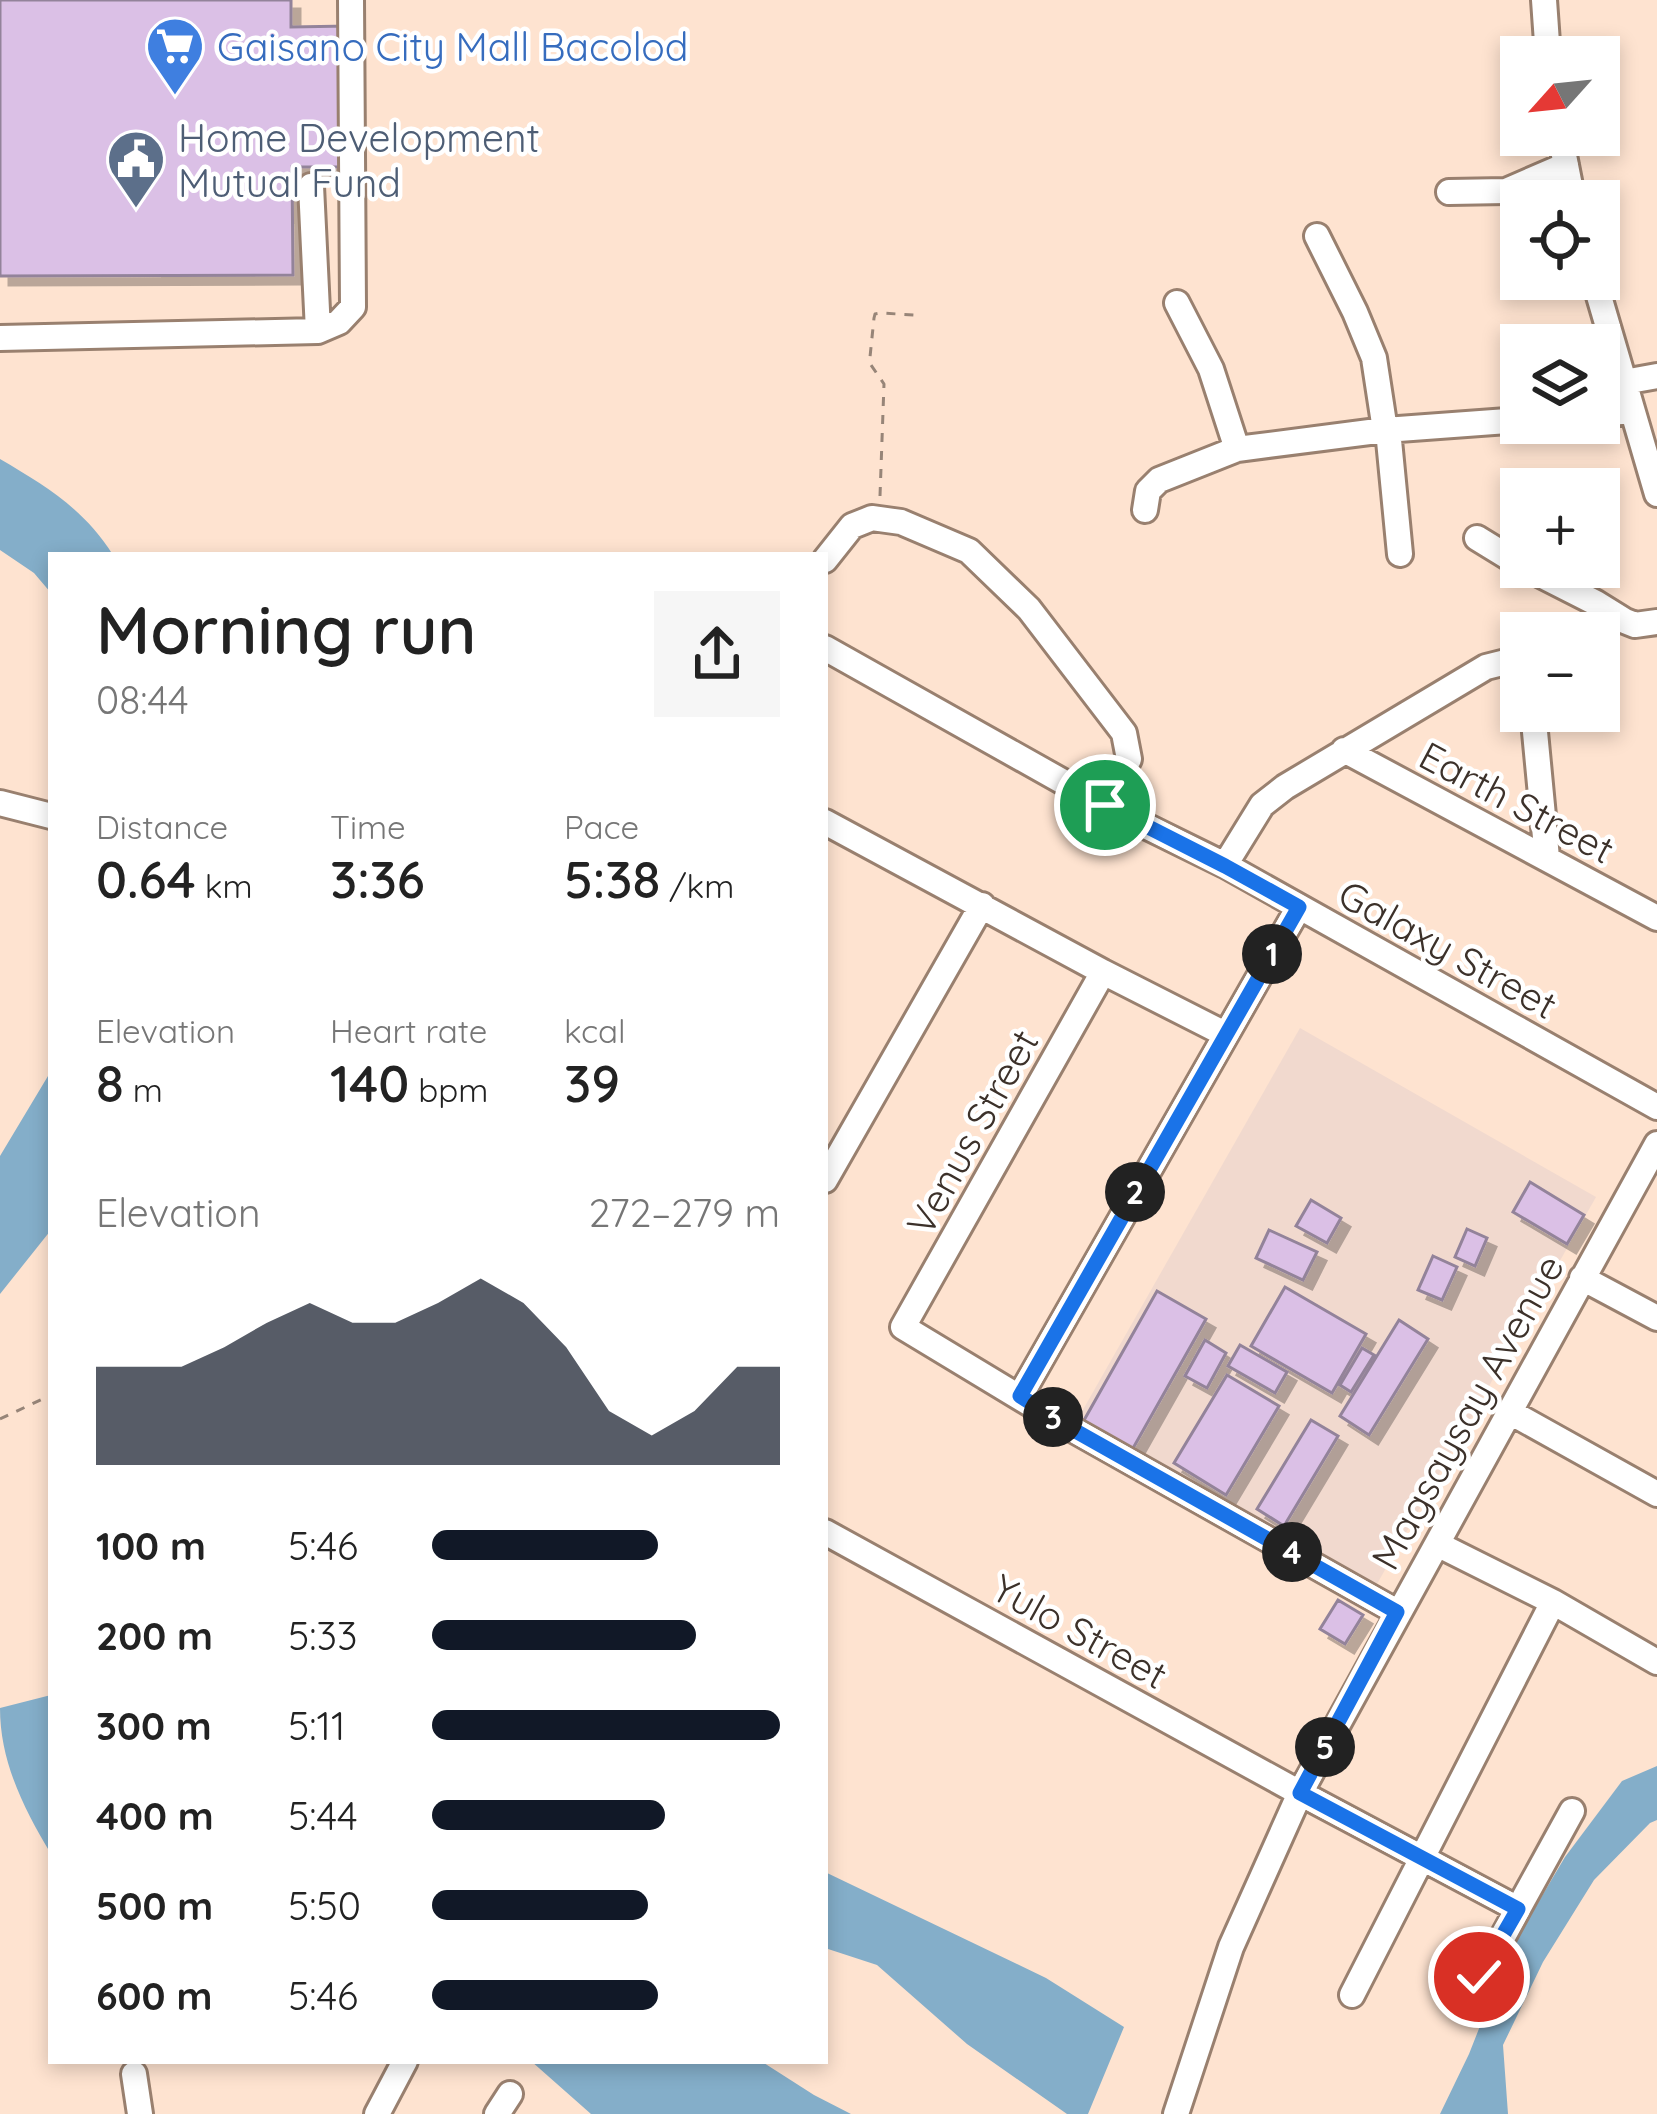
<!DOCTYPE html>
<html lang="en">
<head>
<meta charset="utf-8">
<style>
  body { margin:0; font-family:Quicksand,sans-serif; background:#f6f6f6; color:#222; height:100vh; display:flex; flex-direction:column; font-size:45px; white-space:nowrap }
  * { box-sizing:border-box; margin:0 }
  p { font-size:39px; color:#767676 }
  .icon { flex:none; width:66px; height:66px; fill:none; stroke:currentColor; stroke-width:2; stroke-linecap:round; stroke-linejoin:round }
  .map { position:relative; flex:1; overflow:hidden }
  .details { position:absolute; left:48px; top:552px; width:780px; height:1512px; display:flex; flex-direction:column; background:#fff; border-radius:0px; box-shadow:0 6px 18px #0003 }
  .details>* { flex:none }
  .needle { width:78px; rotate:243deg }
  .tools { position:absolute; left:1500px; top:36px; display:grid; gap:24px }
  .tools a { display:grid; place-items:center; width:120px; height:120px; border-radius:0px; background:#fff; box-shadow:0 6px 18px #0003; font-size:60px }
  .pin { position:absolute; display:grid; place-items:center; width:102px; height:102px; color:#fff; margin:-51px; border:6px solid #fff; border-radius:50%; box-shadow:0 3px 12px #0007 }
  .km { position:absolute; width:60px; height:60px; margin:-30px; border-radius:50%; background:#222; color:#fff; font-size:33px; line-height:60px; text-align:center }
  .round { display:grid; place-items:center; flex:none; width:126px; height:126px; border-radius:0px; background:#f6f6f6 }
  .overview { display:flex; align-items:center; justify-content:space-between; height:204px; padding:0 48px }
  h1 { font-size:66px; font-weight:600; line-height:90px }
  .metrics { display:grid; grid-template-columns:repeat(3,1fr); gap:18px; height:204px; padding:12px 48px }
  .metrics div { display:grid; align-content:center }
  .metrics b { font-size:51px; font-weight:600 }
  .metrics small { font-size:33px; font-weight:400 }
  .metrics p { font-size:33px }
  .chart { height:336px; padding:24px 48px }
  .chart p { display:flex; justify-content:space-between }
  .chart svg { width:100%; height:216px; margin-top:12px; fill:#111827; opacity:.7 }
  ul { padding:0 48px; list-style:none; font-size:39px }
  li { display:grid; grid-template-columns:192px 144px 1fr; align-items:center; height:90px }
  li i { height:30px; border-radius:15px; background:#111827 }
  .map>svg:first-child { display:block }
</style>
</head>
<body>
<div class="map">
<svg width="1657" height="2114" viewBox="0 0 1657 2114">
  <defs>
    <filter id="shadow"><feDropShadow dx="9" dy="9" stdDeviation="0" flood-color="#0004"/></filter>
  </defs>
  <rect width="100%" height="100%" fill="#fee3d0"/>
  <path fill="#f1d9ce" d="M 1300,1028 L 1596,1197 L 1373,1591 L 1076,1422 Z"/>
  <path fill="#84aec9" d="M 0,459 C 46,486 84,509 113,555 L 51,555 L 51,593 L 34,573 L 0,550 Z
    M 51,1071 L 51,1230 L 0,1294 L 0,1156 Z
    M 51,1695 L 51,1854 C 24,1809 0,1762 0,1708 Z
    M 1657,1766 L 1657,1820 L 1650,1823 L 1594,1880 L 1543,1962 L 1503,2045 L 1508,2114 L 1440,2114 L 1469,2054 L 1510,1950 L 1565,1857 L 1622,1781 Z
    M 825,1872 L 1046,1978 L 1124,2027 L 1088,2114 L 1067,2114 L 967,2044 L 877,1965 L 825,1948 Z
    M 531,2061 L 761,2061 L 814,2095 L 851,2114 L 591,2114 Z"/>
  <path fill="#dbc0e6" stroke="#93839a" stroke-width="3" filter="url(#shadow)" d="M 0,0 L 291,0 L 291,27 L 348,26 L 350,167 L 292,167 L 293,275 L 0,276 Z
    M 1530,1182 L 1584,1215 L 1567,1244 L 1513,1212 Z
    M 1311,1200 L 1341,1218 L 1327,1243 L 1296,1226 Z
    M 1467,1229 L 1487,1238 L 1475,1266 L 1455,1257 Z
    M 1269,1230 L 1317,1252 L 1303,1280 L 1256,1258 Z
    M 1433,1256 L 1457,1267 L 1442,1300 L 1418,1290 Z
    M 1285,1287 L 1366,1334 L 1332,1393 L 1251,1346 Z
    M 1157,1291 L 1206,1319 L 1132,1450 L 1083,1422 Z
    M 1399,1320 L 1428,1339 L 1369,1435 L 1340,1416 Z
    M 1205,1340 L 1226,1353 L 1207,1388 L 1185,1376 Z
    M 1240,1345 L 1287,1372 L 1275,1393 L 1228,1366 Z
    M 1362,1348 L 1374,1355 L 1351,1392 L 1340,1385 Z
    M 1227,1375 L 1279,1406 L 1226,1495 L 1174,1463 Z
    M 1311,1420 L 1338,1436 L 1284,1526 L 1257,1509 Z
    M 1338,1600 L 1363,1615 L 1345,1644 L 1320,1629 Z"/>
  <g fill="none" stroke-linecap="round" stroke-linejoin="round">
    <g stroke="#99806f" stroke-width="30">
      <path id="minor" d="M 1544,0 L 1548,57
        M 1560,135 L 1573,201
        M 311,186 L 318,331
        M 1449,192 L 1506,191 L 1566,165
        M 1317,236 L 1355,312 L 1374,358 L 1385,430
        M 1594,279 L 1657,494
        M 1177,303 L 1211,369 L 1237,449 L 1385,430 L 1521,420
        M 0,338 L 318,331 L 339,322 L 353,307 L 351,0
        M 1624,382 L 1657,376
        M 1599,414 L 1632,411
        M 1388,430 L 1400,554
        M 1145,510 L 1148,491 L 1159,480 L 1237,449
        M 1477,538 L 1521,565
        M 825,560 L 852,526 L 872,518 L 901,522 L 969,551 L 1029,609 L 1124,733 L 1129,759 L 1105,805
        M 1525,567 L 1596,603 L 1625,621 L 1635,625 L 1657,622
        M 825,648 L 1115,811 L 1225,865 L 1657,1107
        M 1533,711 L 1547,858
        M 1344,750 L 1657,918
        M 0,803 L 51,816
        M 825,822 L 1103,972 L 1225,1034
        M 1225,865 L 1262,805 L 1285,787 L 1486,667 L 1510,661 L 1521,670
        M 1103,972 L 903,1327 L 1072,1429 L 1397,1612
        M 825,1180 L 982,905
        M 1582,1278 L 1657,1318
        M 1020,1396 L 1299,907
        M 1510,1412 L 1657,1494
        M 825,1532 L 1300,1793 L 1518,1909 L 1572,1811
        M 1437,1544 L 1553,1602 L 1657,1662
        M 1352,1995 L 1553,1602
        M 1467,2003 L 1518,1909
        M 134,2074 L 140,2114
        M 377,2114 L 405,2061
        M 497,2114 L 510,2094
        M 1176,2114 L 1231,1947 L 1300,1793 L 1657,1144"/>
    </g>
    <path stroke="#978578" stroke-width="3" stroke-dasharray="9 9" stroke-linecap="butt" d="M 880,496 L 884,384 L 871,365 L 870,357 L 874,318 L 875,314 L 881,313 L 914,315
      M 0,1419 L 51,1395"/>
    <use href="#minor" stroke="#fff" stroke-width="24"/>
  </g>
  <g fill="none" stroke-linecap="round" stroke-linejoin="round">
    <g stroke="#fff" stroke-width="24">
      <path id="route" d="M 1105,805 L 1225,866 L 1299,907 L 1020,1396 L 1072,1429 L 1397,1612 L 1300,1793 L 1518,1909 L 1479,1977"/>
    </g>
    <use href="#route" stroke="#1a73e8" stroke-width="15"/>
  </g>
  <defs>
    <g id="supermarket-pin" transform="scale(3)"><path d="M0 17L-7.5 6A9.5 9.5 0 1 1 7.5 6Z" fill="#3f7fe0" stroke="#fff"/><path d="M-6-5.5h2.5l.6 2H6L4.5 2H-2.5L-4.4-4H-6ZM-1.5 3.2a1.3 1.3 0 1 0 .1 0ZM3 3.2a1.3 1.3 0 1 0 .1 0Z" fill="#fff"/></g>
    <g id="civic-pin" transform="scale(3)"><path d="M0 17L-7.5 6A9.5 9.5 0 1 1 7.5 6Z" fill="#5c6f8a" stroke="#fff"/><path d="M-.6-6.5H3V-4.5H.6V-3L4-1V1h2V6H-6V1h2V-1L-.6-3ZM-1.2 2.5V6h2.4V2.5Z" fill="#fff"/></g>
  </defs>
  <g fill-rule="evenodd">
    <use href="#supermarket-pin" x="175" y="46"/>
    <use href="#civic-pin" x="136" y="159"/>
  </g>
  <g text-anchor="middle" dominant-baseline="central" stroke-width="9" stroke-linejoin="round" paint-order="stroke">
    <g font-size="39" fill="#366cbe" stroke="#fff" text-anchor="start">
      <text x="217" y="46">Gaisano City Mall Bacolod</text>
    </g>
    <g font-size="39" fill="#4e5e75" stroke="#fff" text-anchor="start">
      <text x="178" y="137">Home Development<tspan x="178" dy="45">Mutual Fund</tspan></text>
    </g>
    <g font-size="39" fill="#3c312a" stroke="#fff">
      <text transform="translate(1517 802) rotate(28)">Earth Street</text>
      <text transform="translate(1448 949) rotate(29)">Galaxy Street</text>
      <text transform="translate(972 1132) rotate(-61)">Venus Street</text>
      <text transform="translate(1467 1412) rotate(-61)">Magsaysay Avenue</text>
      <text transform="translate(1080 1631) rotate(29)">Yulo Street</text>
    </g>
  </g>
</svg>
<div class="tools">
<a><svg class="needle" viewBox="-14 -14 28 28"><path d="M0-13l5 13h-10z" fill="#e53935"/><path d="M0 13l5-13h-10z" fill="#767676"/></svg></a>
<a><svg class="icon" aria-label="locate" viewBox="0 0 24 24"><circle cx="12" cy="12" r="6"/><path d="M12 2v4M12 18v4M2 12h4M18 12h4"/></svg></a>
<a><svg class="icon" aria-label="layers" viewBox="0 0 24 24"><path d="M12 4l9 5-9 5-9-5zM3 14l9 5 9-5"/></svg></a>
<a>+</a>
<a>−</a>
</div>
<div class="pin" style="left:1105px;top:805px;background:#1e9e55"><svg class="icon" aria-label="arrive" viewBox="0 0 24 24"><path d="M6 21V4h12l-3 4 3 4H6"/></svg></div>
<div class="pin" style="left:1479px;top:1977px;background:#d93025"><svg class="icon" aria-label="check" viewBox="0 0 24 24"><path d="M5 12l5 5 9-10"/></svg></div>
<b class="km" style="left:1272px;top:954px">1</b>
<b class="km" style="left:1135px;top:1192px">2</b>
<b class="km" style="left:1053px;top:1417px">3</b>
<b class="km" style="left:1292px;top:1552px">4</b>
<b class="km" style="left:1325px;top:1747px">5</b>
<section class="details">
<div class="overview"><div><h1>Morning run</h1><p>08:44</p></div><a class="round"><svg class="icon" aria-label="share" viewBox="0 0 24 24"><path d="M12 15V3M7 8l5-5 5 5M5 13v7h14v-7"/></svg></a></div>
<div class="metrics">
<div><p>Distance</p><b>0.64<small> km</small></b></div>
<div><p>Time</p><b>3:36</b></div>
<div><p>Pace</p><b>5:38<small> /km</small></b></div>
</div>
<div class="metrics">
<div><p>Elevation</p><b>8<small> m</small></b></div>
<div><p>Heart rate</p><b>140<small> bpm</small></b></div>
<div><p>kcal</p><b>39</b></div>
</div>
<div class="chart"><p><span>Elevation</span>272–279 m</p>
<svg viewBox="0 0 160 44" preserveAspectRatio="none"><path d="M0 44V24L10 24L20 24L30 20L40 15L50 11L60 15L70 15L80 11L90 6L100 11L110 20L120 33L130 38L140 33L150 24L160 24V44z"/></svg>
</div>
<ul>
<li><b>100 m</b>5:46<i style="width:65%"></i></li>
<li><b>200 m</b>5:33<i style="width:76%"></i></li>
<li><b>300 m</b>5:11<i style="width:100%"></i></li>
<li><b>400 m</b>5:44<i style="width:67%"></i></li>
<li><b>500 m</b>5:50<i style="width:62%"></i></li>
<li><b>600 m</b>5:46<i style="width:65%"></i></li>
</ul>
</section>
</div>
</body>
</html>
